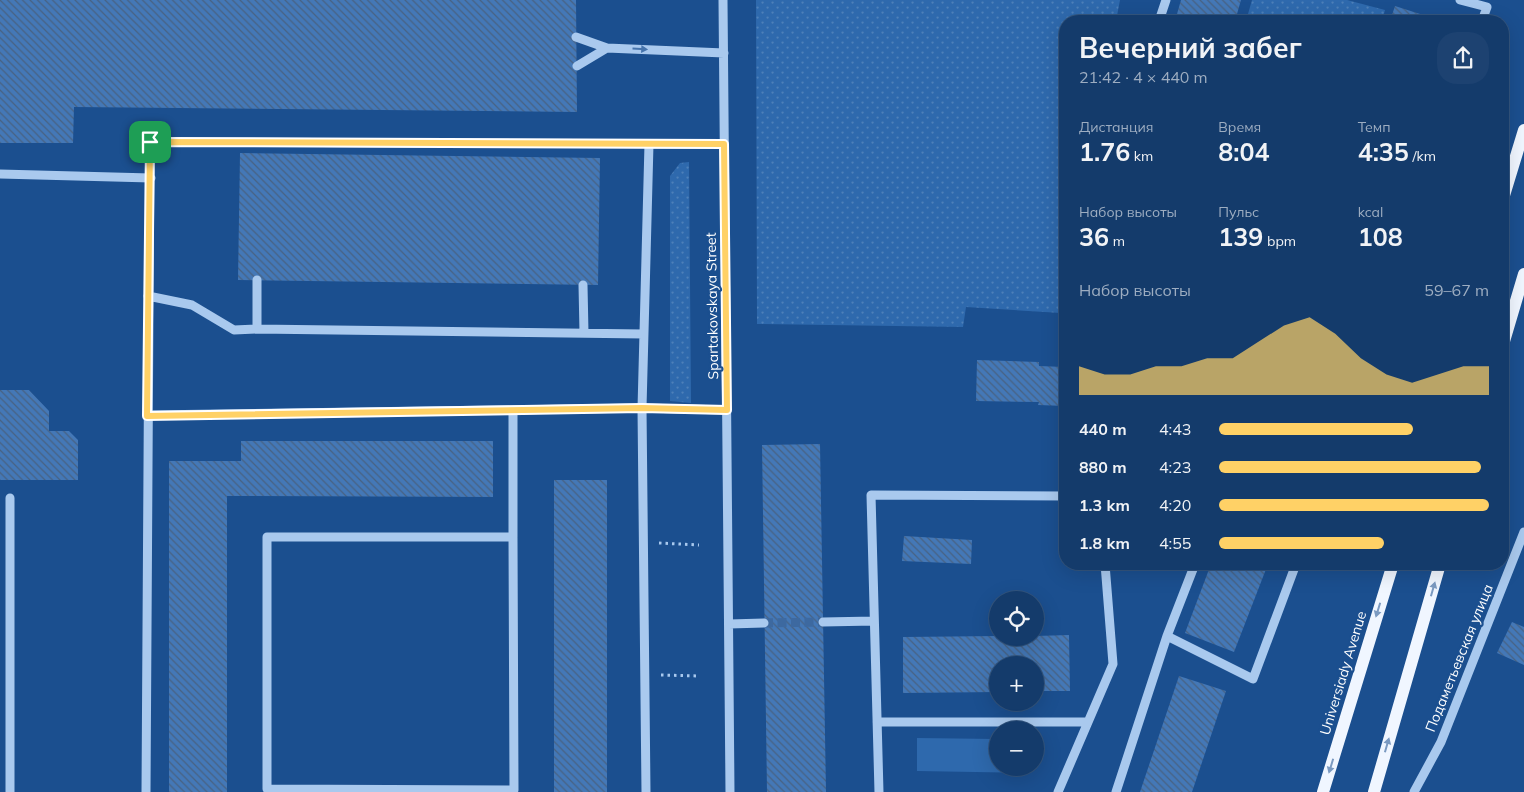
<!DOCTYPE html>
<html lang="ru">
<head>
<meta charset="utf-8">
<style>
  body { margin:0; font-family:Mulish,sans-serif; background:#1d4271; color:#f1f3f6; height:100vh; display:flex; flex-direction:column; font-size:19px; white-space:nowrap }
  * { box-sizing:border-box; margin:0 }
  p { font-size:16px; color:#9dadc1 }
  .icon { flex:none; width:28px; height:28px; fill:none; stroke:currentColor; stroke-width:2; stroke-linecap:round; stroke-linejoin:round }
  .map { position:relative; flex:1; overflow:hidden }
  .sheet { position:absolute; left:1059px; top:15px; width:450px; height:555px; display:flex; flex-direction:column; background:#143b6b; border-radius:20px; box-shadow:0 5px 20px #0002,0 0 0 1px #33557e }
  .sheet>* { flex:none }
  .fabs { position:absolute; left:989px; top:591px; display:grid; gap:10px }
  .fabs a { display:grid; place-items:center; width:55px; height:55px; border-radius:50%; background:#143b6b; box-shadow:0 5px 20px #0002,0 0 0 1px #33557e; font-size:25px }
  .pin { position:absolute; display:grid; place-items:center; width:42px; height:42px; color:#fff; margin:-21px; border-radius:10px; box-shadow:0 2px 8px #0006 }
  .round { display:grid; place-items:center; flex:none; width:52px; height:52px; border-radius:20px; background:#1d4271 }
  .head { display:flex; align-items:center; justify-content:space-between; height:85px; padding:0 20px }
  h1 { font-size:28px; font-weight:700; line-height:38px }
  .stats { display:grid; grid-template-columns:repeat(3,1fr); gap:8px; height:85px; padding:5px 20px }
  .stats div { display:grid; align-content:center }
  .stats b { font-size:25px; font-weight:700 }
  .stats small { font-size:14px; font-weight:400 }
  .stats p { font-size:14px }
  .chart { height:140px; padding:10px 20px }
  .chart p { display:flex; justify-content:space-between }
  .chart svg { width:100%; height:90px; margin-top:5px; fill:#ffd166; opacity:.7 }
  ul { padding:0 20px; list-style:none; font-size:16px }
  li { display:grid; grid-template-columns:80px 60px 1fr; align-items:center; height:38px }
  li i { height:12px; border-radius:6px; background:#ffd166 }
  .map>svg:first-child { display:block }
</style>
</head>
<body>
<div class="map">
<svg width="1524" height="792" viewBox="0 0 1524 792">
  <defs>
    <pattern id="grass-dots" width="8" height="8" patternUnits="userSpaceOnUse" patternTransform="scale(1.25)"><rect width="8" height="8" fill="#2e69ad"/><path d="M2 2h.1M6 6h.1" fill="none" stroke="#4d80b9" stroke-width="1.8" stroke-linecap="round"/></pattern>
    <pattern id="building-back-hatch" width="6" height="6" patternUnits="userSpaceOnUse" patternTransform="scale(1.25)"><rect width="6" height="6" fill="#4478b7"/><path d="M-1 5l2 2M0 0l6 6M5-1l2 2" fill="none" stroke="#486282"/></pattern>
  </defs>
  <rect width="100%" height="100%" fill="#1b4f8f"/>
  <path fill="url(#grass-dots)" d="M 756,0 L 1120,0 L 1116,21 L 1065,21 L 1065,293 L 1061,313 L 966,307 L 963,327 L 757,324 Z
    M 1252,0 L 1347,0 L 1385,10 L 1382,21 L 1246,21 Z
    M 689,162 L 691,403 L 670,401 L 670,176 L 680,163 Z"/>
  <path fill="#2e69ad" d="M 917,738 L 997,739 L 998,768 L 1030,768 L 1030,773 L 917,771 Z"/>
  <path fill="url(#building-back-hatch)" d="M 0,0 L 576,0 L 577,112 L 74,107 L 73,143 L 0,143 Z
    M 1181,0 L 1241,0 L 1235,21 L 1175,21 Z
    M 1395,6 L 1442,21 L 1390,21 Z
    M 240,153 L 600,158 L 598,285 L 238,280 Z
    M 977,360 L 1039,362 L 1039,366 L 1065,367 L 1065,406 L 1038,405 L 1039,402 L 976,401 Z
    M 0,390 L 29,390 L 49,411 L 49,431 L 69,431 L 78,440 L 78,480 L 0,480 Z
    M 241,441 L 493,441 L 493,497 L 227,496 L 227,792 L 169,792 L 169,461 L 241,461 Z
    M 820,444 L 826,792 L 767,792 L 762,445 Z
    M 554,480 L 607,480 L 607,792 L 554,792 Z
    M 904,536 L 972,540 L 971,564 L 902,561 Z
    M 1211,564 L 1268,564 L 1234,652 L 1185,633 Z
    M 1512,622 L 1524,627 L 1524,665 L 1497,653 Z
    M 1069,635 L 1070,691 L 1035,691 L 1035,665 L 998,665 L 998,692 L 903,693 L 903,637 L 998,636 L 998,638 L 1035,638 L 1035,636 Z
    M 1179,676 L 1226,691 L 1192,792 L 1140,792 Z"/>
  <g fill="none" stroke-linecap="round" stroke-linejoin="round">
    <path stroke="#3d69a0" stroke-width="9" stroke-dasharray="9 4.5" stroke-linecap="butt" d="M 764,623 L 823,622"/>
    <path stroke="#a9c9ee" stroke-width="3" stroke-dasharray="2.5 4" stroke-linecap="butt" d="M 659,543 L 699,545
      M 661,675 L 700,676"/>
    <path stroke="#a9c9ee" stroke-width="9" d="M 723,0 L 730,792
      M 1460,0 L 1487,7 L 1482,21
      M 1159,21 L 1166,0
      M 576,37 L 607,48 L 724,53
      M 577,66 L 607,48
      M 0,174 L 151,178
      M 257,280 L 257,329
      M 583,285 L 584,333
      M 148,296 L 192,305 L 234,330 L 257,329 L 644,334
      M 513,410 L 513,537
      M 147,415 L 642,408 L 727,410
      M 267,537 L 513,537 L 514,790 L 267,789 Z
      M 823,622 L 874,621
      M 729,624 L 764,623
      M 1167,636 L 1253,679 L 1296,564
      M 877,722 L 1088,722
      M 10,792 L 10,498
      M 146,792 L 150,142 L 724,144
      M 646,792 L 642,408 L 649,144
      M 879,792 L 871,495 L 1065,496
      M 1058,792 L 1113,664 L 1105,564
      M 1116,792 L 1167,636 L 1195,564
      M 1414,792 L 1441,742 L 1524,532"/>
    <path stroke="#f0f6ff" stroke-width="12" d="M 1502,202 L 1524,130
      M 1502,348 L 1524,274
      M 1323,792 L 1393,564
      M 1374,792 L 1440,564"/>
  </g>
  <defs><path id="oneway-solid" d="M-6-.8H1V-3.2L6.5 0L1 3.2V.8H-6Z" transform="scale(1.25)"/></defs>
  <use fill="#4674ac" href="#oneway-solid" transform="translate(640 49) rotate(3)"/>
  <g fill="#7b9ac1">
    <use href="#oneway-solid" transform="translate(1433 589) rotate(-74)"/>
    <use href="#oneway-solid" transform="translate(1378 610) rotate(107)"/>
    <use href="#oneway-solid" transform="translate(1387 745) rotate(-74)"/>
    <use href="#oneway-solid" transform="translate(1331 766) rotate(107)"/>
  </g>
  <g fill="none" stroke-linecap="round" stroke-linejoin="round">
    <g stroke="#fff" stroke-width="10">
      <path id="route" d="M 150,142 L 724,144 L 727,410 L 642,408 L 147,416 Z"/>
    </g>
    <use href="#route" stroke="#ffd166" stroke-width="6"/>
  </g>
  <g text-anchor="middle" dominant-baseline="central" stroke-width="4.5" stroke-linejoin="round" paint-order="stroke">
    <g font-size="14" fill="#fff" stroke="#1b4f8f">
      <text transform="translate(712 306) rotate(-91)">Spartakovskaya Street</text>
      <text transform="translate(1459 658) rotate(-68)">Подаметьевская улица</text>
      <text transform="translate(1343 673) rotate(-73)">Universiady Avenue</text>
    </g>
  </g>
</svg>
<div class="fabs">
<a><svg class="icon" aria-label="locate" viewBox="0 0 24 24"><circle cx="12" cy="12" r="6"/><path d="M12 2v4M12 18v4M2 12h4M18 12h4"/></svg></a>
<a>+</a>
<a>−</a>
</div>
<div class="pin" style="left:150px;top:142px;background:#1e9e55"><svg class="icon" aria-label="arrive" viewBox="0 0 24 24"><path d="M6 21V4h12l-3 4 3 4H6"/></svg></div>
<section class="sheet">
<div class="head"><div><h1>Вечерний забег</h1><p>21:42 · 4 × 440 m</p></div><a class="round"><svg class="icon" aria-label="share" viewBox="0 0 24 24"><path d="M12 15V3M7 8l5-5 5 5M5 13v7h14v-7"/></svg></a></div>
<div class="stats">
<div><p>Дистанция</p><b>1.76<small> km</small></b></div>
<div><p>Время</p><b>8:04</b></div>
<div><p>Темп</p><b>4:35<small> /km</small></b></div>
</div>
<div class="stats">
<div><p>Набор высоты</p><b>36<small> m</small></b></div>
<div><p>Пульс</p><b>139<small> bpm</small></b></div>
<div><p>kcal</p><b>108</b></div>
</div>
<div class="chart"><p><span>Набор высоты</span>59–67 m</p>
<svg viewBox="0 0 160 44" preserveAspectRatio="none"><path d="M0 44V30L10 34L20 34L30 30L40 30L50 26L60 26L70 18L80 10L90 6L100 14L110 26L120 34L130 38L140 34L150 30L160 30V44z"/></svg>
</div>
<ul>
<li><b>440 m</b>4:43<i style="width:72%"></i></li>
<li><b>880 m</b>4:23<i style="width:97%"></i></li>
<li><b>1.3 km</b>4:20<i style="width:100%"></i></li>
<li><b>1.8 km</b>4:55<i style="width:61%"></i></li>
</ul>
</section>
</div>
</body>
</html>
